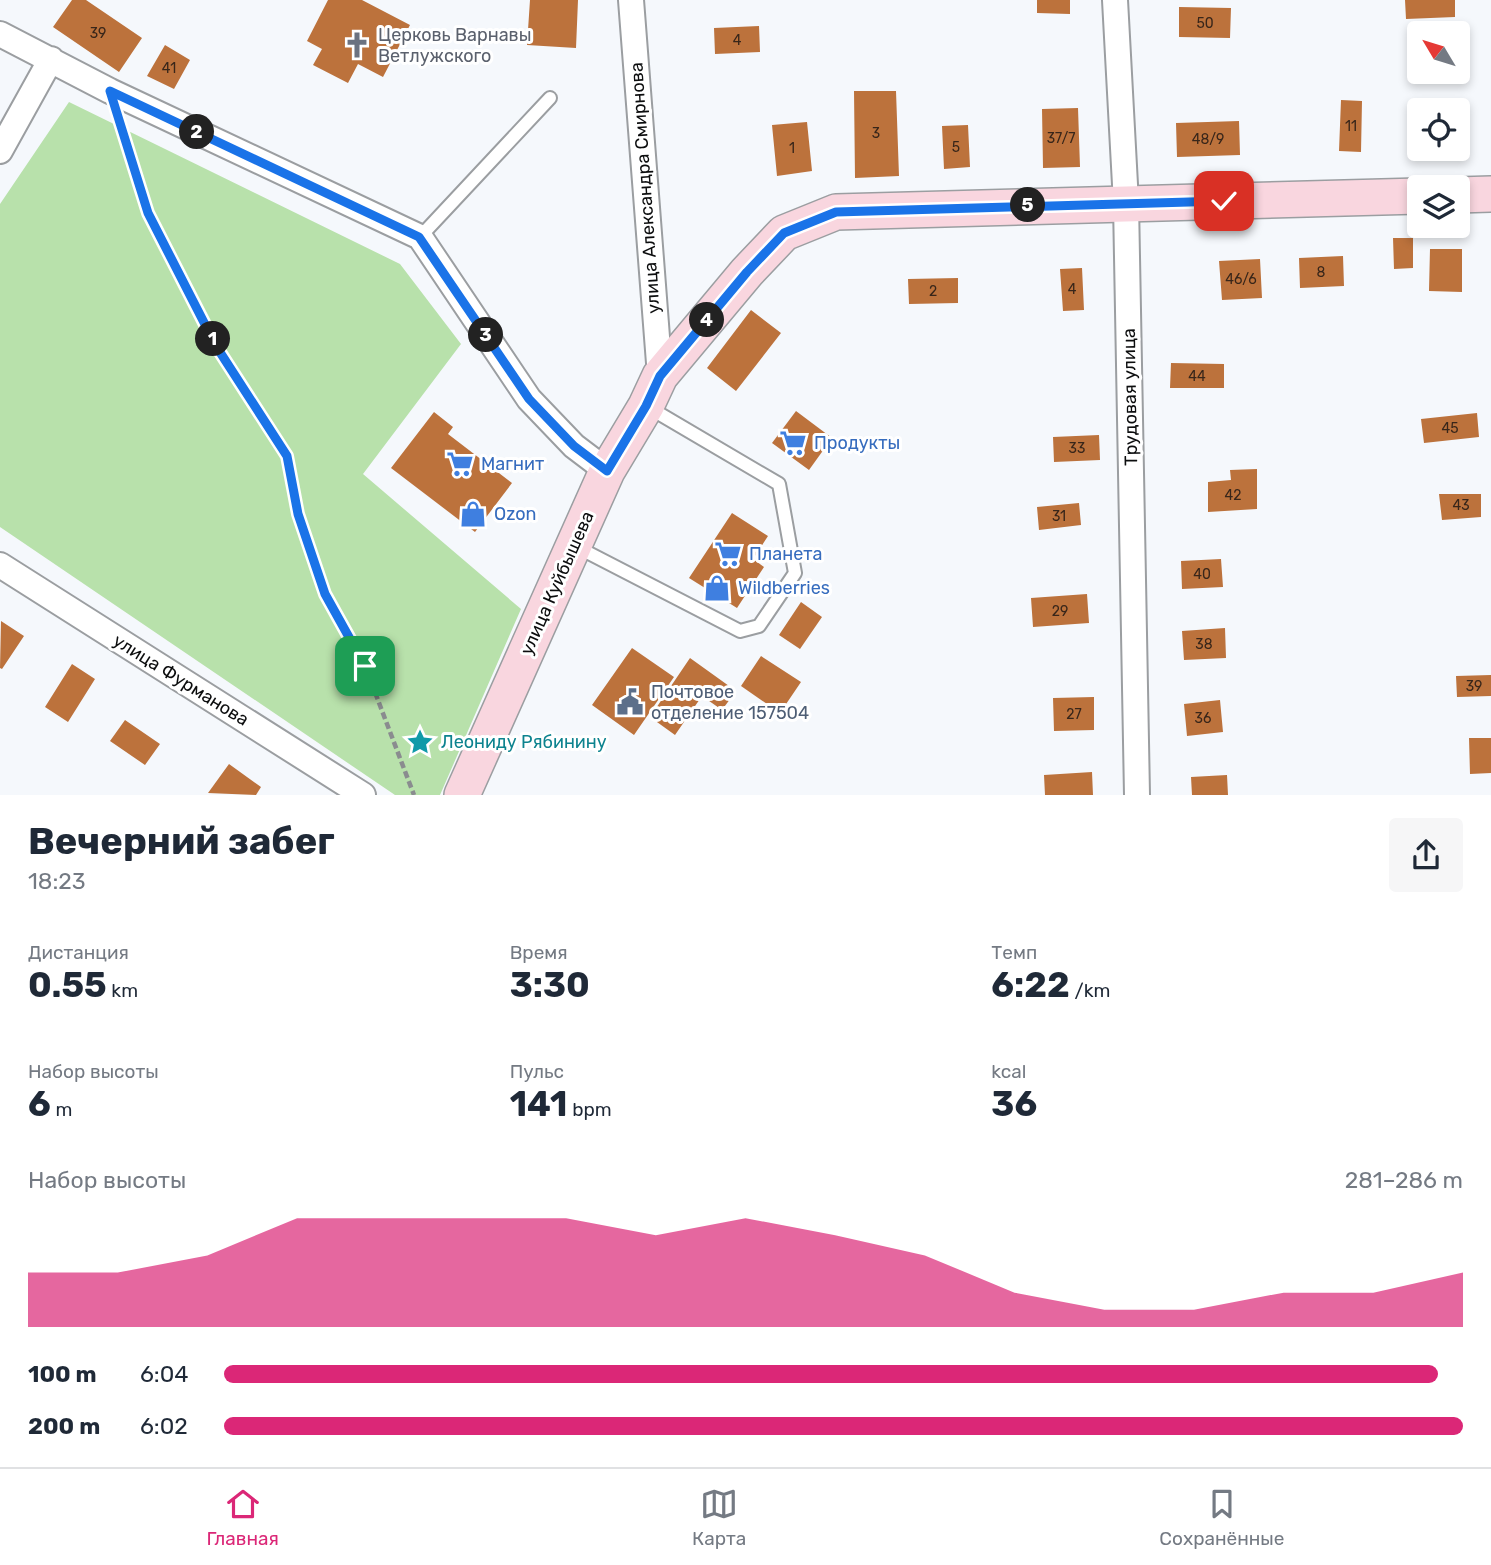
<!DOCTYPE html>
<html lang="ru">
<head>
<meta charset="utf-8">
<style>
  body { margin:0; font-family:Rubik,sans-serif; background:#f6f6f7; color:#1f2937; height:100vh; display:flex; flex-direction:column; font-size:26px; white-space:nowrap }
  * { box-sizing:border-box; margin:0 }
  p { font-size:23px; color:#747a83 }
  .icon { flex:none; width:38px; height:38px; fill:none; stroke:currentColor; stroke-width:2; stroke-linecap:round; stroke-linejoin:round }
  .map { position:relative; height:795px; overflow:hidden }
  .panel { display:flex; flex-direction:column; background:#fff; flex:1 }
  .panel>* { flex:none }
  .needle { width:46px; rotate:308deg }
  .tools { position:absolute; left:1407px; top:21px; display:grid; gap:14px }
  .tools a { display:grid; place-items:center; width:63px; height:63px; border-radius:7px; background:#fff; box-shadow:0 4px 10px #0003; font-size:35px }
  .pin { position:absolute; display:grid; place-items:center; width:60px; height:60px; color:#fff; margin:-30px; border-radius:14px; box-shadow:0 4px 10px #0006 }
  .km { position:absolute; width:35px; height:35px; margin:-18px; border-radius:50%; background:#222; color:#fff; font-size:19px; line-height:35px; text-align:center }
  .round { display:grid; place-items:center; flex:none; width:74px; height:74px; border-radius:7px; background:#f6f6f7 }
  .summary { display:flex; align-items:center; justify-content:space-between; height:119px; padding:0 28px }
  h1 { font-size:38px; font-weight:700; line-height:52px }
  .stats { display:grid; grid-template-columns:repeat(3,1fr); gap:10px; height:119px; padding:7px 28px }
  .stats div { display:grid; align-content:center }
  .stats b { font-size:35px; font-weight:700 }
  .stats small { font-size:19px; font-weight:400 }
  .stats p { font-size:19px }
  .chart { height:196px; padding:14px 28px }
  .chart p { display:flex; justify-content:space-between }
  .chart svg { width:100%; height:126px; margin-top:7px; fill:#db2777; opacity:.7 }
  ul { padding:0 28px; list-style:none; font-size:23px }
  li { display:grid; grid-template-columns:112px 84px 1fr; align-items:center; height:52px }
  li i { height:18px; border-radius:9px; background:#db2777 }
  .menu { display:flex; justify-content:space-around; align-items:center; height:98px; border-top:2px solid #e0e1e3; background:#fff; font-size:19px; color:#747a83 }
  .menu a { display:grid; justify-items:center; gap:4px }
  .menu .current { color:#db2777 }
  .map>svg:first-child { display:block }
</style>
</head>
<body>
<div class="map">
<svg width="1491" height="795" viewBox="0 0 1491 795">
  <rect width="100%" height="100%" fill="#f5f8fc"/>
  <path fill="#b8e1ab" d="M 69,102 L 400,264 L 461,344 L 363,474 L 521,609 L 440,795 L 395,795 L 0,527 L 0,204 Z"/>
  <path fill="#bc723c" d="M 72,0 L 86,0 L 142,38 L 119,72 L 53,27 Z
    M 328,0 L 362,0 L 410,25 L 383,77 L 358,64 L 348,83 L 313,65 L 322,49 L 307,41 Z
    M 530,0 L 578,0 L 576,48 L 527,45 Z
    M 1037,0 L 1070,0 L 1070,14 L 1037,13 Z
    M 1405,0 L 1455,0 L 1455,17 L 1406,19 Z
    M 1179,7 L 1231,8 L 1230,38 L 1179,37 Z
    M 759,26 L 760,52 L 715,54 L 714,28 Z
    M 165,45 L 190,60 L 174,89 L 147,76 Z
    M 854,91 L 896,91 L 899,176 L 855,178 Z
    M 1341,100 L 1362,101 L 1361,152 L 1339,151 Z
    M 1078,108 L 1080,167 L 1043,168 L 1042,109 Z
    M 1239,121 L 1240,155 L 1177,157 L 1176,123 Z
    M 807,122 L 812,171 L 777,176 L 772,125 Z
    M 968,125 L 970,167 L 944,169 L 942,126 Z
    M 1393,238 L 1413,238 L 1413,268 L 1394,269 Z
    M 1430,249 L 1462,249 L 1462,292 L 1429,291 Z
    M 1343,256 L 1344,286 L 1300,288 L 1299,258 Z
    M 1260,259 L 1262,298 L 1222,300 L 1219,261 Z
    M 1082,268 L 1084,310 L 1063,311 L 1060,269 Z
    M 958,278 L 958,303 L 909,304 L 908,279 Z
    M 751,310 L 781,333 L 736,391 L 707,368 Z
    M 1171,363 L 1224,364 L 1224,388 L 1170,388 Z
    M 796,411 L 832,438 L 809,470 L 772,443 Z
    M 434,412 L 453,427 L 448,434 L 512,483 L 475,532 L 391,468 Z
    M 1477,413 L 1479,437 L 1424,443 L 1421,419 Z
    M 1099,435 L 1100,460 L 1054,462 L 1053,437 Z
    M 1257,469 L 1257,509 L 1208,512 L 1208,482 L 1231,480 L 1230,470 Z
    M 1439,494 L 1481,494 L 1481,517 L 1442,520 Z
    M 1079,503 L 1081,525 L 1039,530 L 1037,507 Z
    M 732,513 L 768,536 L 753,559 L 764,567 L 737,608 L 689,578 Z
    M 1221,559 L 1223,587 L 1182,589 L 1181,561 Z
    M 1087,594 L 1089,623 L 1033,627 L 1031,598 Z
    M 801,602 L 822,617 L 800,649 L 779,635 Z
    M 1,621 L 24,636 L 2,669 L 0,668 Z
    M 1225,628 L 1226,658 L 1184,660 L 1182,631 Z
    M 632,648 L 674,677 L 634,735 L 592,705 Z
    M 761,656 L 801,682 L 780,713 L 741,686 Z
    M 690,658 L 736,691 L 722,710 L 702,696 L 675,735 L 650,717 Z
    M 72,664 L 95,679 L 68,722 L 45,707 Z
    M 1491,675 L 1491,696 L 1457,697 L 1456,676 Z
    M 1094,697 L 1094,730 L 1054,731 L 1053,698 Z
    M 1220,700 L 1223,732 L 1187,736 L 1184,704 Z
    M 125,720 L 160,744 L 145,765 L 110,741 Z
    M 1469,738 L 1491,738 L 1491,773 L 1470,774 Z
    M 229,764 L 261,787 L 256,795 L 208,793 Z
    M 1092,772 L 1093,795 L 1045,795 L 1044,775 Z
    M 1227,775 L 1228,795 L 1192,795 L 1191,777 Z"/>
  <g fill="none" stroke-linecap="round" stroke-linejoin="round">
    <g stroke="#9b9ea1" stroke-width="16">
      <path id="lane" d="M 420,237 L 550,98
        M 577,547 L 740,631 L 759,626 L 795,573 L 779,484 L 648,407"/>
    </g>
    <g stroke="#9b9ea1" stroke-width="28">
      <path id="street" d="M 631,0 L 660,376
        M 1115,0 L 1126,203 L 1137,795
        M 0,34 L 110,91 L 420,237 L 529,399 L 574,446 L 607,471
        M 0,151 L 51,59
        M 0,565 L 363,795"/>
    </g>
    <g stroke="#9b9ea1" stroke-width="38">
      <path id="secondary" d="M 1458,195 L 1491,194
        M 462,795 L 607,471 L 646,406 L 660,376 L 747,272 L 784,233 L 836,212 L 1419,196"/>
    </g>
    <path stroke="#8a8c8f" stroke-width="4.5" stroke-dasharray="7 3.5" stroke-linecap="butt" d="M 120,122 L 148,213 L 216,346 L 287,456 L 298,515 L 325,594 L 365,666 L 414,795"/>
    <use href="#lane" stroke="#fff" stroke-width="12"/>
    <use href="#street" stroke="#fff" stroke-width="24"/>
    <use href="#secondary" stroke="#f9d6df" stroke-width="35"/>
  </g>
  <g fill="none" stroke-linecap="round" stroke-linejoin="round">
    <g stroke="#fff" stroke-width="14">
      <path id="route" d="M 365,666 L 325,594 L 298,514 L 287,456 L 216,346 L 148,213 L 110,91 L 419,237 L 529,399 L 574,446 L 607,471 L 646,406 L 660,376 L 747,272 L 784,233 L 836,212 L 1224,201"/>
    </g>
    <use href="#route" stroke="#1a73e8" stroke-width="9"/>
  </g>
  <defs>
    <g id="church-bare" transform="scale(2.1)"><path d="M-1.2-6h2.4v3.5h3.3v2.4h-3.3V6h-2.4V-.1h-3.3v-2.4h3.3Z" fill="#6b7280" stroke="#fff" stroke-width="2.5" paint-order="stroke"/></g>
    <g id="supermarket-bare" transform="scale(2.1)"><path d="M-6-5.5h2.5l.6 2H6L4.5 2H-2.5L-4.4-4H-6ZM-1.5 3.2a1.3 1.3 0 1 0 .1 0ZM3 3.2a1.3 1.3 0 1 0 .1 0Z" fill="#3f7fe0" stroke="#fff" stroke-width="2.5" paint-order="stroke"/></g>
    <g id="shop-bare" transform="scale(2.1)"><path d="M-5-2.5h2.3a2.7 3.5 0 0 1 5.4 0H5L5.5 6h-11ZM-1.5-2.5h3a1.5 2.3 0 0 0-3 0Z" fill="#3f7fe0" stroke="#fff" stroke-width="2.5" paint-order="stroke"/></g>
    <g id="civic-bare" transform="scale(2.1)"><path d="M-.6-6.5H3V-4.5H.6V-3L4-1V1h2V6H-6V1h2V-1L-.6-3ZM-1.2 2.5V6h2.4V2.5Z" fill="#5c6f8a" stroke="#fff" stroke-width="2.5" paint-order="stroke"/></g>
    <g id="sight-bare" transform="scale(2.1)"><path d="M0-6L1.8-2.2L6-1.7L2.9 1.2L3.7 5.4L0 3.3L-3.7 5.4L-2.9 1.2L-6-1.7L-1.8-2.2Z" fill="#0f9aa8" stroke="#fff" stroke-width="2.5" paint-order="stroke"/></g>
  </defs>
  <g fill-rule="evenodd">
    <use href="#church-bare" x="357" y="45"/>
    <use href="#supermarket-bare" x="793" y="443"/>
    <use href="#supermarket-bare" x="460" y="464"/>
    <use href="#shop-bare" x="473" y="514"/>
    <use href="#supermarket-bare" x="728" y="554"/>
    <use href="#shop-bare" x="717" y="588"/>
    <use href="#civic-bare" x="630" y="702"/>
    <use href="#sight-bare" x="420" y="742"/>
  </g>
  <g text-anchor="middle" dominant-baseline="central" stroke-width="6" stroke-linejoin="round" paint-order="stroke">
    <g font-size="14" fill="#38261a">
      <text x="1205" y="23">50</text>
      <text x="98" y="33">39</text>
      <text x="737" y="40">4</text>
      <text x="169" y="68">41</text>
      <text x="1351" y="126">11</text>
      <text x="876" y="133">3</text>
      <text x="1061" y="138">37/7</text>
      <text x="1208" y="139">48/9</text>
      <text x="956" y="147">5</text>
      <text x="792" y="148">1</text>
      <text x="1321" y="272">8</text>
      <text x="1241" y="279">46/6</text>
      <text x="1072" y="289">4</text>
      <text x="933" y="291">2</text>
      <text x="1197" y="376">44</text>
      <text x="1450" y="428">45</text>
      <text x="1077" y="448">33</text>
      <text x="1233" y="495">42</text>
      <text x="1461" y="505">43</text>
      <text x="1059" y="516">31</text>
      <text x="1202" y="574">40</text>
      <text x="1060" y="611">29</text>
      <text x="1204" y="644">38</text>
      <text x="1474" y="686">39</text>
      <text x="1074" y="714">27</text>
      <text x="1203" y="718">36</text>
    </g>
    <g font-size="18" fill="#5b616d" stroke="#fff" text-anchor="start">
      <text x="378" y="35">Церковь Варнавы<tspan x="378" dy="21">Ветлужского</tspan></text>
    </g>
    <g font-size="18" fill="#0c0d0e" stroke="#fff">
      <text transform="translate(645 188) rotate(-94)">улица Александра Смирнова</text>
      <text transform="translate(1130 397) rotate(-91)">Трудовая улица</text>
      <text transform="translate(557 583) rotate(-66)">улица Куйбышева</text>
      <text transform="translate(181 680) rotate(32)">улица Фурманова</text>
    </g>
    <g font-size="18" fill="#366cbe" stroke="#fff" text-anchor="start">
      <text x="814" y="443">Продукты</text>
      <text x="481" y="464">Магнит</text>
      <text x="494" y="514">Ozon</text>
      <text x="749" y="554">Планета</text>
      <text x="738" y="588">Wildberries</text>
    </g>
    <g font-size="18" fill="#4e5e75" stroke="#fff" text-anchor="start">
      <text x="651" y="692">Почтовое<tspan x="651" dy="21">отделение 157504</tspan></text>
    </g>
    <g font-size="18" fill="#0d838f" stroke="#fff" text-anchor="start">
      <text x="441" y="742">Леониду Рябинину</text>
    </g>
  </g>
</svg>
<div class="tools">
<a><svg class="needle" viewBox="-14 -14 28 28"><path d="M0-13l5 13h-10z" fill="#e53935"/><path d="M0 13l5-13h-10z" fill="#747a83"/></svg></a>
<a><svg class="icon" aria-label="locate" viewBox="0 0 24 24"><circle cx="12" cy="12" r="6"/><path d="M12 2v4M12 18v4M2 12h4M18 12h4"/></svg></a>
<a><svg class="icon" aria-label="layers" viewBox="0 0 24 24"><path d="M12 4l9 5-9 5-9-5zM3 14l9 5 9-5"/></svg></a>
</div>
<div class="pin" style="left:365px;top:666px;background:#1e9e55"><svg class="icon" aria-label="arrive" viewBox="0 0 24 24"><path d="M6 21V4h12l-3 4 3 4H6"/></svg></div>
<div class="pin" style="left:1224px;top:201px;background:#d93025"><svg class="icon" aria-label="check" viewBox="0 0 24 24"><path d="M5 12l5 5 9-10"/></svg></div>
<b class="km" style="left:213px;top:339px">1</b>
<b class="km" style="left:197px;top:132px">2</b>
<b class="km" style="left:486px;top:335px">3</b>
<b class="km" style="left:707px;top:320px">4</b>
<b class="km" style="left:1028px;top:205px">5</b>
</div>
<section class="panel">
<div class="summary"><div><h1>Вечерний забег</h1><p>18:23</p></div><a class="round"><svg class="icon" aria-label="share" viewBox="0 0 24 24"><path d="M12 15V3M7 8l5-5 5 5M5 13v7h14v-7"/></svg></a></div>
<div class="stats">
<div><p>Дистанция</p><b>0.55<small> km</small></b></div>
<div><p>Время</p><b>3:30</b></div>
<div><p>Темп</p><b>6:22<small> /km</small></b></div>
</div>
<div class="stats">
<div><p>Набор высоты</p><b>6<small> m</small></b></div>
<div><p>Пульс</p><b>141<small> bpm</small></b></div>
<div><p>kcal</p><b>36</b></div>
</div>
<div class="chart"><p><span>Набор высоты</span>281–286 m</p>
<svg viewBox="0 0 160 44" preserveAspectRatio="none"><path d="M0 44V25L10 25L20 19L30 6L40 6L50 6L60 6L70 12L80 6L90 12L100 19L110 32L120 38L130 38L140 32L150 32L160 25V44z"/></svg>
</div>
<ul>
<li><b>100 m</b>6:04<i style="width:98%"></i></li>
<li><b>200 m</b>6:02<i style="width:100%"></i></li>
</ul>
</section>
<nav class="menu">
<a class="current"><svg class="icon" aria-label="home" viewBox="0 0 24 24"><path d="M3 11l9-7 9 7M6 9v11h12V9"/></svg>Главная</a>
<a><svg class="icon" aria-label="map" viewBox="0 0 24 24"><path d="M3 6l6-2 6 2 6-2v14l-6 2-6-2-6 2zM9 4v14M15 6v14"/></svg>Карта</a>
<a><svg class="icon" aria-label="saved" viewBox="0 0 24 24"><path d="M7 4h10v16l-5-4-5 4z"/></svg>Сохранённые</a>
</nav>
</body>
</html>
